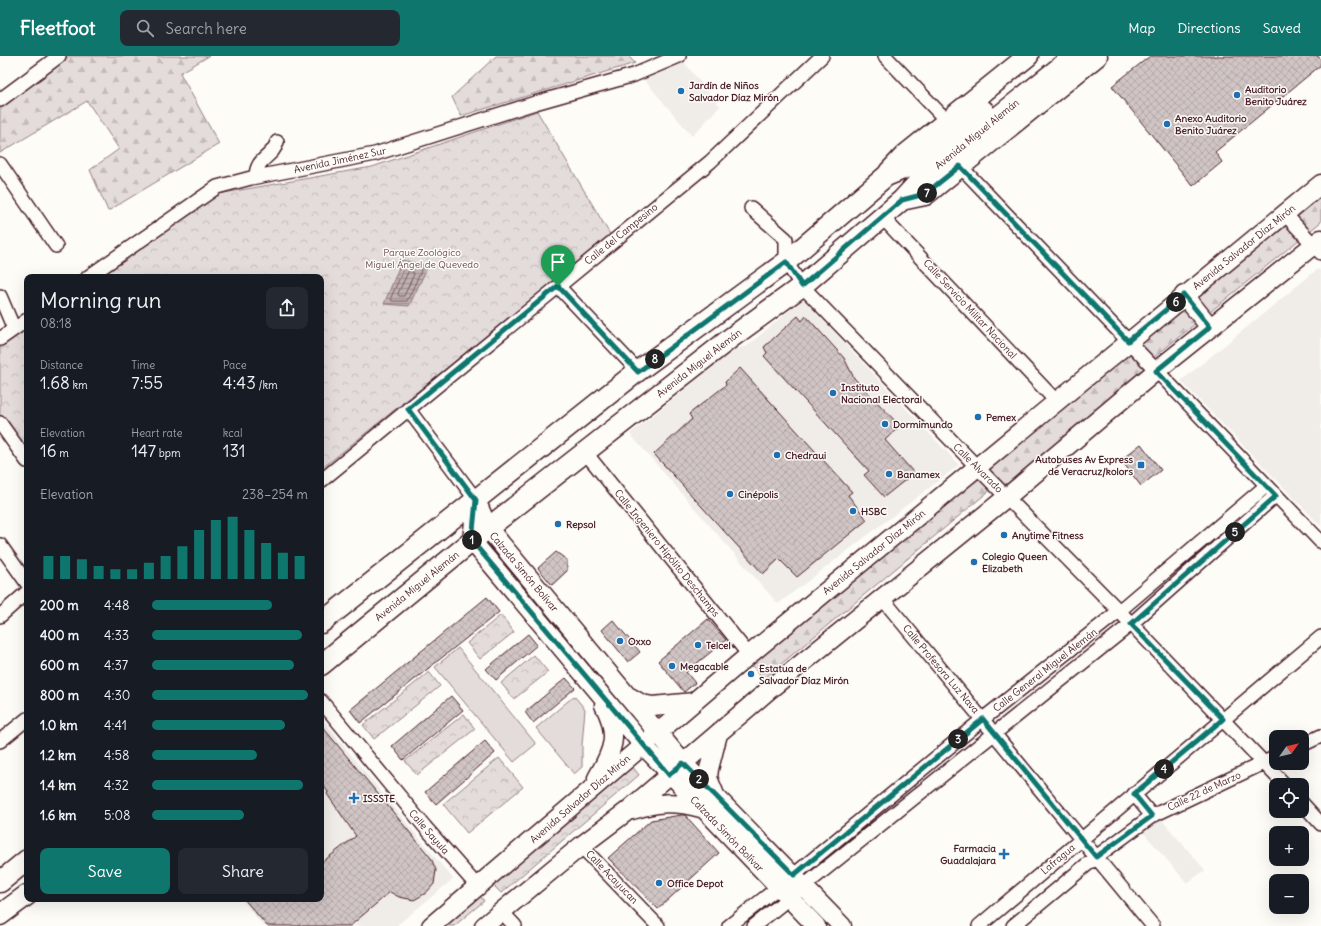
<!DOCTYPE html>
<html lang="en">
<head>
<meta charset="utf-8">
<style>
  body { margin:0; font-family:Delius,sans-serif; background:#242831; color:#f1f3f6; height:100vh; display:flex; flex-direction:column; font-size:15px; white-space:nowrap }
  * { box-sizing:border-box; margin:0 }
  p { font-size:13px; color:#9ea1a6 }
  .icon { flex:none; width:22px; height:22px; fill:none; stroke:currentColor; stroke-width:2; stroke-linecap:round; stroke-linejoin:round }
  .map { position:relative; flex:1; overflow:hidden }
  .drawer { position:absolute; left:24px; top:218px; width:300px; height:628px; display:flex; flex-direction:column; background:#171b24; border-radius:8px; box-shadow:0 4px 16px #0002 }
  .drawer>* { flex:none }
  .needle { width:26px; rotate:56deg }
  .buttons { position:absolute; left:1269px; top:674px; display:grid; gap:8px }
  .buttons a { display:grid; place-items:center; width:40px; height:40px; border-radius:8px; background:#171b24; box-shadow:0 4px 16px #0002; font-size:20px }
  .pin { position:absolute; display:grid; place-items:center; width:34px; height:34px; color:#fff; margin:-41px -17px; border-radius:50% 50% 50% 0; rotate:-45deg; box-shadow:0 0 4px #0007 }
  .pin .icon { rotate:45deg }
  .km { position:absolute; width:20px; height:20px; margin:-10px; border-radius:50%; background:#222; color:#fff; font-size:11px; line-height:20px; text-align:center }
  .round { display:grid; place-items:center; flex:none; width:42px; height:42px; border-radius:8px; background:#242831 }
  .summary { display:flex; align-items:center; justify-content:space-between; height:68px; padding:0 16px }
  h1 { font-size:22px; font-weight:600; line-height:30px }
  .stats { display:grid; grid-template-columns:repeat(3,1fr); gap:6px; height:68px; padding:4px 16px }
  .stats div { display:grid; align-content:center }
  .stats b { font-size:17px; font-weight:600 }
  .stats small { font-size:11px; font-weight:400 }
  .stats p { font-size:11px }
  .chart { height:112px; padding:8px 16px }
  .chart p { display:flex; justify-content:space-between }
  .chart svg { width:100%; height:72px; margin-top:4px; stroke:#0f766e; stroke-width:6 }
  .primary-button { display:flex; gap:8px; margin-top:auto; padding:8px 16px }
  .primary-button a { flex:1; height:46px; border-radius:8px; background:#0f766e; color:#fff; font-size:16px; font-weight:600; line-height:46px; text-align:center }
  .primary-button a+a { background:#242831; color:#f1f3f6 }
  ul { padding:0 16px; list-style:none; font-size:13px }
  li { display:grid; grid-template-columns:64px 48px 1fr; align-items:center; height:30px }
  li i { height:10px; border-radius:5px; background:#0f766e }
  header { display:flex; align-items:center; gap:24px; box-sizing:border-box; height:56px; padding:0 20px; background:#0f766e; color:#fff }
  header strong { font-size:19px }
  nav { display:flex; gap:22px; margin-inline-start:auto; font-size:14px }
  .search { width:280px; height:36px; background:#242831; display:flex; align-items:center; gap:10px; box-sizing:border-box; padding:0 14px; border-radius:8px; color:#9ea1a6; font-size:15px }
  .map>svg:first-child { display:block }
</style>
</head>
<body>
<header>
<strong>Fleetfoot</strong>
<div class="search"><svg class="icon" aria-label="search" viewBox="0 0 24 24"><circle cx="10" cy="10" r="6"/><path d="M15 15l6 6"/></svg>Search here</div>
<nav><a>Map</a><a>Directions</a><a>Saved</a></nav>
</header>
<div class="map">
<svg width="1321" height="870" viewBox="0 0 1321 870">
  <defs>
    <pattern id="forest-firs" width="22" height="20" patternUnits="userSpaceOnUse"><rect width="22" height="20" fill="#e3dcda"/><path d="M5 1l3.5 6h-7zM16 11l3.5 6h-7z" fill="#c4bcbb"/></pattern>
    <pattern id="park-crowns" width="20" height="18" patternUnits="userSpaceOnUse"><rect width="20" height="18" fill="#e3dcda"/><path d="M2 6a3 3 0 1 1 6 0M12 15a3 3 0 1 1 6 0" fill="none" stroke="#c4bcbb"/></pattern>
    <pattern id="water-rules" width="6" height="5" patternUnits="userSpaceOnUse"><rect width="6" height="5" fill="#c0b1b1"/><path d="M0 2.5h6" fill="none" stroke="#9e8f90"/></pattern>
    <pattern id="building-cross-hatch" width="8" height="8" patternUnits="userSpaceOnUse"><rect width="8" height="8" fill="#d0c5c4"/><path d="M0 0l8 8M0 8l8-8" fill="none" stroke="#b4a9a9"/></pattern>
  </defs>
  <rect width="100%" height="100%" fill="#fdfcf7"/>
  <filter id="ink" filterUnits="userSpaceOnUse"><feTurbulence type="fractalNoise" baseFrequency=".025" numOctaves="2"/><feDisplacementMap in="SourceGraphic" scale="8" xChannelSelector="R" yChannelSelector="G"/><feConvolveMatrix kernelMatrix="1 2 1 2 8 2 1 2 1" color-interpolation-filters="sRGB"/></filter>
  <g filter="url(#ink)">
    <path fill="#f0ece8" d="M 682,4 L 720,50 L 692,80 L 642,21 Z
      M 1318,213 L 1321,216 L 1321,470 L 1181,325 Z
      M 803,243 L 959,409 L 778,548 L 630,378 L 736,292 L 746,291 Z
      M 321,662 L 453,823 L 396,870 L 263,870 L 242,843 L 321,843 Z
      M 1160,762 L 1205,814 L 1187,827 L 1143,776 Z"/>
    <path fill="#e3dcda" stroke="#967e82" d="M 458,592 L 536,688 L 514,706 L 435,611 Z
      M 574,640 L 585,653 L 582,689 L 582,711 L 574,718 L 536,672 Z"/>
    <path fill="url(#forest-firs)" stroke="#967e82" d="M 69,0 L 209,0 L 180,17 L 219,88 L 108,155 L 90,114 L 119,93 L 87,45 L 0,97 L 0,53 Z
      M 496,0 L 628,0 L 635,7 L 461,60 L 452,41 Z
      M 1321,141 L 1321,166 L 1153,302 L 1136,323 L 1008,427 L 989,435 L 763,623 L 749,606 L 1116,299 L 1142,288 Z"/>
    <path fill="url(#park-crowns)" stroke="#967e82" d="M 537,55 L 611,180 L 321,413 L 321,221 L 101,221 L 218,138 L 372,111 Z
      M 27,273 L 27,398 L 0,359 L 0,292 Z
      M 501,559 L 514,576 L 480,603 L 467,587 Z
      M 534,599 L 548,616 L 514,643 L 501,627 Z
      M 429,616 L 440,630 L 374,683 L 363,669 Z
      M 464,658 L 475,673 L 417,719 L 405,705 Z
      M 499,702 L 523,731 L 467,777 L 443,748 Z
      M 632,710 L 639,719 L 501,837 L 490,826 Z
      M 478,837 L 484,845 L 454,870 L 436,870 Z"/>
    <path fill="url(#water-rules)" stroke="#91777b" d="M 402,204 L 428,210 L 409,250 L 384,248 Z"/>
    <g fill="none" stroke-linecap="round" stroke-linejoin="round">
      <path stroke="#795961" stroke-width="1" d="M 406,209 L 420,212 L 421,215 L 407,245 L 392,245 L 391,242 Z
        M 409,215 L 413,216 L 414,218 L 404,240 L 399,240 L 398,238 Z"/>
    </g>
    <path fill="url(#building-cross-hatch)" stroke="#4a1f2b" d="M 1150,0 L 1318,0 L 1321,4 L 1321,9 L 1215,96 L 1222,106 L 1193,130 L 1112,30 Z
      M 798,260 L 802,265 L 806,260 L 844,302 L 854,322 L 900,370 L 885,384 L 914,417 L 884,441 L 864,419 L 869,415 L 764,300 L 767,297 L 764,291 Z
      M 740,312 L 852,436 L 848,439 L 867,464 L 797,521 L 779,503 L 763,518 L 654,398 L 692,363 L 689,358 L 726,329 L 725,326 Z
      M 1141,388 L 1161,414 L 1141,430 L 1121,404 Z
      M 556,496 L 567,504 L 567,515 L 552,529 L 538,512 Z
      M 487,541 L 499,556 L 360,667 L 350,654 Z
      M 708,563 L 726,584 L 686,616 L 695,627 L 684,636 L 658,605 Z
      M 613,564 L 640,596 L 628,606 L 602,574 Z
      M 528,578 L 537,589 L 496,624 L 486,613 Z
      M 566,622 L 575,632 L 533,667 L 525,656 Z
      M 451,640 L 463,654 L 403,704 L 392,690 Z
      M 321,669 L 431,802 L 436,814 L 434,828 L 426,837 L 414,844 L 399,841 L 390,836 L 350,870 L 267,870 L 244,843 L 321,843 L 321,807 L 356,780 L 327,738 L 328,736 L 321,726 Z
      M 485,685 L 495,697 L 436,748 L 425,736 Z
      M 681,759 L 685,759 L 719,797 L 658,853 L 608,802 L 651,764 Z"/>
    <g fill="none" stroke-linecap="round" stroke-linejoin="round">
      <g stroke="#4a1f2b" stroke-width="16">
        <path id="street" d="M 885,0 L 947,65
          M 0,44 L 59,0
          M 0,108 L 56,190
          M 960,110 L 1321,486
          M 256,121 C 256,101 273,102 277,86
          M 751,152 L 786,183 L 786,206 L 802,230 L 977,411 L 1119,555 L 1285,729
          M 1285,158 L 1321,197
          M 882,161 L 1057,346
          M 88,221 L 217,131 L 251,122 L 375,98 L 535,47 L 634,19 L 679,0
          M 558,230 L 638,315
          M 0,240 L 14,273
          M 0,283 L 27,264
          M 408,353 L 476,444
          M 0,367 L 27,405
          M 585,396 L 749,599
          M 321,425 L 710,106 L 822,0
          M 0,489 L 27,527
          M 882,542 L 1153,870
          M 0,560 L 27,536
          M 321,645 L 425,771 L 478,831
          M 0,685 L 27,663
          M 1302,689 L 1321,680
          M 1134,738 L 1152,760
          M 1302,747 L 1321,768
          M 581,790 L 658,870
          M 502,856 L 515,870
          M 729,870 L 794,819 L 983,663 L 1119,555 L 1266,430
          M 754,870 L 1131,568 L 1275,440
          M 979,870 L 1321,581
          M 1013,870 L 1096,801 L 1152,760 L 1276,701"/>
      </g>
      <g stroke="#4a1f2b" stroke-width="21">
        <path id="secondary" d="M 1184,239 L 1210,271
          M 476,444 L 488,472 L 683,707 L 842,870
          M 476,445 L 472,485 L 643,689 L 816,870
          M 630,641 L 642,648 L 653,650 L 694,646
          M 597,722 C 613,695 620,679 604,649
          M 715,739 L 708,722 L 709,713 L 718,678
          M 632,754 C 659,746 674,745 701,752
          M 431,870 L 749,599 L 1321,128
          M 484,870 L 581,790 L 626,756 L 770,633 L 1007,441 L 1156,315 L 1321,183"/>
      </g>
      <g stroke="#4a1f2b" stroke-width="23">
        <path id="primary" d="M 889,116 L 905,99 L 1028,0
          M 906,143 L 925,139 L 1097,0
          M 321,567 L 638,315 L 786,206 L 886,120 L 915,108 L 984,55
          M 321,609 L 488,472 L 732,281 L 802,230 L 902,144 L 923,121 L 1074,0
          M 0,826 L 27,804
          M 0,859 L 27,839"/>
      </g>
      <use href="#street" stroke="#fdfcf7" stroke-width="13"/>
      <use href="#secondary" stroke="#fdfcf7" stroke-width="18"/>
      <use href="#primary" stroke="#fdfcf7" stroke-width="20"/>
    </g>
  </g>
  <g fill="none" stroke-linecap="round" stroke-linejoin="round" filter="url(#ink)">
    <g stroke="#fff" stroke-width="8">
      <path id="route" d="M 960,110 L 1128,285 L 1184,239 L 1210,271 L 1156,315 L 1276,440 L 1131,568 L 1223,663 L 1134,738 L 1152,760 L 1096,801 L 983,663 L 794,819 L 683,707 L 669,719 L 472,485 L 476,444 L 408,353 L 558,230 L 638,316 L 786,206 L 802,230 L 902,144 L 925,138 Z"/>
    </g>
    <use href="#route" stroke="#0f766e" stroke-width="5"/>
  </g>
  <g fill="#1f6fb2" stroke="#fdfcf7" stroke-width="1.5">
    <circle cx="681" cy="35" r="4"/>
    <circle cx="1237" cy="39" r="4"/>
    <circle cx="1167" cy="68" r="4"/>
    <circle cx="833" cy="337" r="4"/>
    <circle cx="978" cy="361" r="4"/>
    <circle cx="885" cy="368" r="4"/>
    <circle cx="777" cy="399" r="4"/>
    <rect x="1137" y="405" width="8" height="8" rx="2"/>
    <circle cx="889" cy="418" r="4"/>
    <circle cx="730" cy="438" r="4"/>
    <circle cx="853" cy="455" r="4"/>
    <circle cx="558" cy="468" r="4"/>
    <circle cx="1004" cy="479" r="4"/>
    <circle cx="974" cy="506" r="4"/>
    <circle cx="620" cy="585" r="4"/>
    <circle cx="698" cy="589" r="4"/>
    <circle cx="672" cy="610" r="4"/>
    <circle cx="751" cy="618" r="4"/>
    <path d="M352 736h4v4h4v4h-4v4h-4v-4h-4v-4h4z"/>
    <path d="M1002 792h4v4h4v4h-4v4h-4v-4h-4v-4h4z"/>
    <circle cx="659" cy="827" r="4"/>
  </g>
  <g text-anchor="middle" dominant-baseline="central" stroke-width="3" stroke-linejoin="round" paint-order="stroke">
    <g font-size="10" font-weight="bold" fill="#4a1f2b" stroke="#fdfcf7" text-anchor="start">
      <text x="689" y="29">Jardín de Niños<tspan x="689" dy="12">Salvador Díaz Mirón</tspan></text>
      <text x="1245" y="33">Auditorio<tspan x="1245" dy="12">Benito Juárez</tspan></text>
      <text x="1175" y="62">Anexo Auditorio<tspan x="1175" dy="12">Benito Juárez</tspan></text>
      <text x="841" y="331">Instituto<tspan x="841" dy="12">Nacional Electoral</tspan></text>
      <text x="986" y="361">Pemex</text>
      <text x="893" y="368">Dormimundo</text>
      <text x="785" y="399">Chedraui</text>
      <text x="1133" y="403" text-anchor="end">Autobuses Av Express<tspan x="1133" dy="12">de Veracruz/kolors</tspan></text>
      <text x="897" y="418">Banamex</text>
      <text x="738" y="438">Cinépolis</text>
      <text x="861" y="455">HSBC</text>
      <text x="566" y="468">Repsol</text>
      <text x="1012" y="479">Anytime Fitness</text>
      <text x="982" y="500">Colegio Queen<tspan x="982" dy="12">Elizabeth</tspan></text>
      <text x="628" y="585">Oxxo</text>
      <text x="706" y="589">Telcel</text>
      <text x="680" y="610">Megacable</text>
      <text x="759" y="612">Estatua de<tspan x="759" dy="12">Salvador Díaz Mirón</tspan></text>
      <text x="363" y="742">ISSSTE</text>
      <text x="996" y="792" text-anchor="end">Farmacia<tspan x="996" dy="12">Guadalajara</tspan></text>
      <text x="667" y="827">Office Depot</text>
    </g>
    <g font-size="10" fill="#4a1f2b" stroke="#fdfcf7">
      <text transform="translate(977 78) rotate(-39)">Avenida Miguel Alemán</text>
      <text transform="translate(340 104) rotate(-12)">Avenida Jiménez Sur</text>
      <text transform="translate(621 178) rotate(-39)">Calle del Campesino</text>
      <text transform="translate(1244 191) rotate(-39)">Avenida Salvador Díaz Mirón</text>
      <text transform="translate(970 253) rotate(47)">Calle Servicio Militar Nacional</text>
      <text transform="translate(699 307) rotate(-38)">Avenida Miguel Alemán</text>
      <text transform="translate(978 412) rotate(45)">Calle Alvarado</text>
      <text transform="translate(874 496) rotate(-39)">Avenida Salvador Díaz Mirón</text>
      <text transform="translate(667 497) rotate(51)">Calle Ingeniero Hipólito Deschamps</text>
      <text transform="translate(524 516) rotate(50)">Calzada Simón Bolívar</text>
      <text transform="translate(417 530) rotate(-39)">Avenida Miguel Alemán</text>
      <text transform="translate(941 613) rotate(50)">Calle Profesora Luz Nava</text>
      <text transform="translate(1045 614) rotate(-38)">Calle General Miguel Alemán</text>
      <text transform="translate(1204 735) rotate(-25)">Calle 22 de Marzo</text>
      <text transform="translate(580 743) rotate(-41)">Avenida Salvador Díaz Mirón</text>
      <text transform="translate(429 776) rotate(49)">Calle Sayula</text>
      <text transform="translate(727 778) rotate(46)">Calzada Simón Bolívar</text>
      <text transform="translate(1058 803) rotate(-40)">Lafragua</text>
      <text transform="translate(612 821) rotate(46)">Calle Acayucan</text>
    </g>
    <g font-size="10" fill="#704e57" stroke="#fdfcf7">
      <text x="422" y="196">Parque Zoológico<tspan x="422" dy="12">Miguel Ángel de Quevedo</tspan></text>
    </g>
  </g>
</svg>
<div class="buttons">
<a><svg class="needle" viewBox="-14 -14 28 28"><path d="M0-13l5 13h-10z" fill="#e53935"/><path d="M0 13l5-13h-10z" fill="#9ea1a6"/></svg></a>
<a><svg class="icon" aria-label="locate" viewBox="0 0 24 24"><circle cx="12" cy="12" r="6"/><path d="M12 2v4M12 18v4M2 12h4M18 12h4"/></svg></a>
<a>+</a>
<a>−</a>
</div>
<div class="pin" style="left:558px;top:230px;background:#1e9e55"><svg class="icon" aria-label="arrive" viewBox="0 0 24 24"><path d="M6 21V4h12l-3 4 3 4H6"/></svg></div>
<b class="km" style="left:472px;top:484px">1</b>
<b class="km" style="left:699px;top:723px">2</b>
<b class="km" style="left:958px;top:683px">3</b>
<b class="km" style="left:1164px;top:713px">4</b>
<b class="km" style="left:1235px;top:476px">5</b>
<b class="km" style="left:1176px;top:246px">6</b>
<b class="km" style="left:927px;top:137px">7</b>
<b class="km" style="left:655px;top:303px">8</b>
<section class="drawer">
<div class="summary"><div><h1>Morning run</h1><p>08:18</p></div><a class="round"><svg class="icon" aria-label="share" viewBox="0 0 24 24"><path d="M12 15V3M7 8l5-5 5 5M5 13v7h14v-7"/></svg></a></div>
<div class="stats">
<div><p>Distance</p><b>1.68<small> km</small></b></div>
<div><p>Time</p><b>7:55</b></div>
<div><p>Pace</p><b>4:43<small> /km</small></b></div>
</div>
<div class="stats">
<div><p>Elevation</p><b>16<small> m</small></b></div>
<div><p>Heart rate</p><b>147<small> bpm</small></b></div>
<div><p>kcal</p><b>131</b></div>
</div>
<div class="chart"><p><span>Elevation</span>238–254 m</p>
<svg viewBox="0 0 160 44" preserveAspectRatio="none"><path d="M5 44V30M15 44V30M25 44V32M35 44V36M45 44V38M55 44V38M65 44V34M75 44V30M85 44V24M95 44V14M105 44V8M115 44V6M125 44V14M135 44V22M145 44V28M155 44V30"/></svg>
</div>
<ul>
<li><b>200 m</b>4:48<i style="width:77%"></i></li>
<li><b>400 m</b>4:33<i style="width:96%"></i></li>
<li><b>600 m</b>4:37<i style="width:91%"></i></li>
<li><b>800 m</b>4:30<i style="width:100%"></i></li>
<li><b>1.0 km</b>4:41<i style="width:85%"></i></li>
<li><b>1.2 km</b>4:58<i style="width:67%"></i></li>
<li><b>1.4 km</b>4:32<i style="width:97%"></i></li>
<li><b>1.6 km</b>5:08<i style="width:59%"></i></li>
</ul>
<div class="primary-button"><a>Save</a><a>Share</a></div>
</section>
</div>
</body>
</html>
